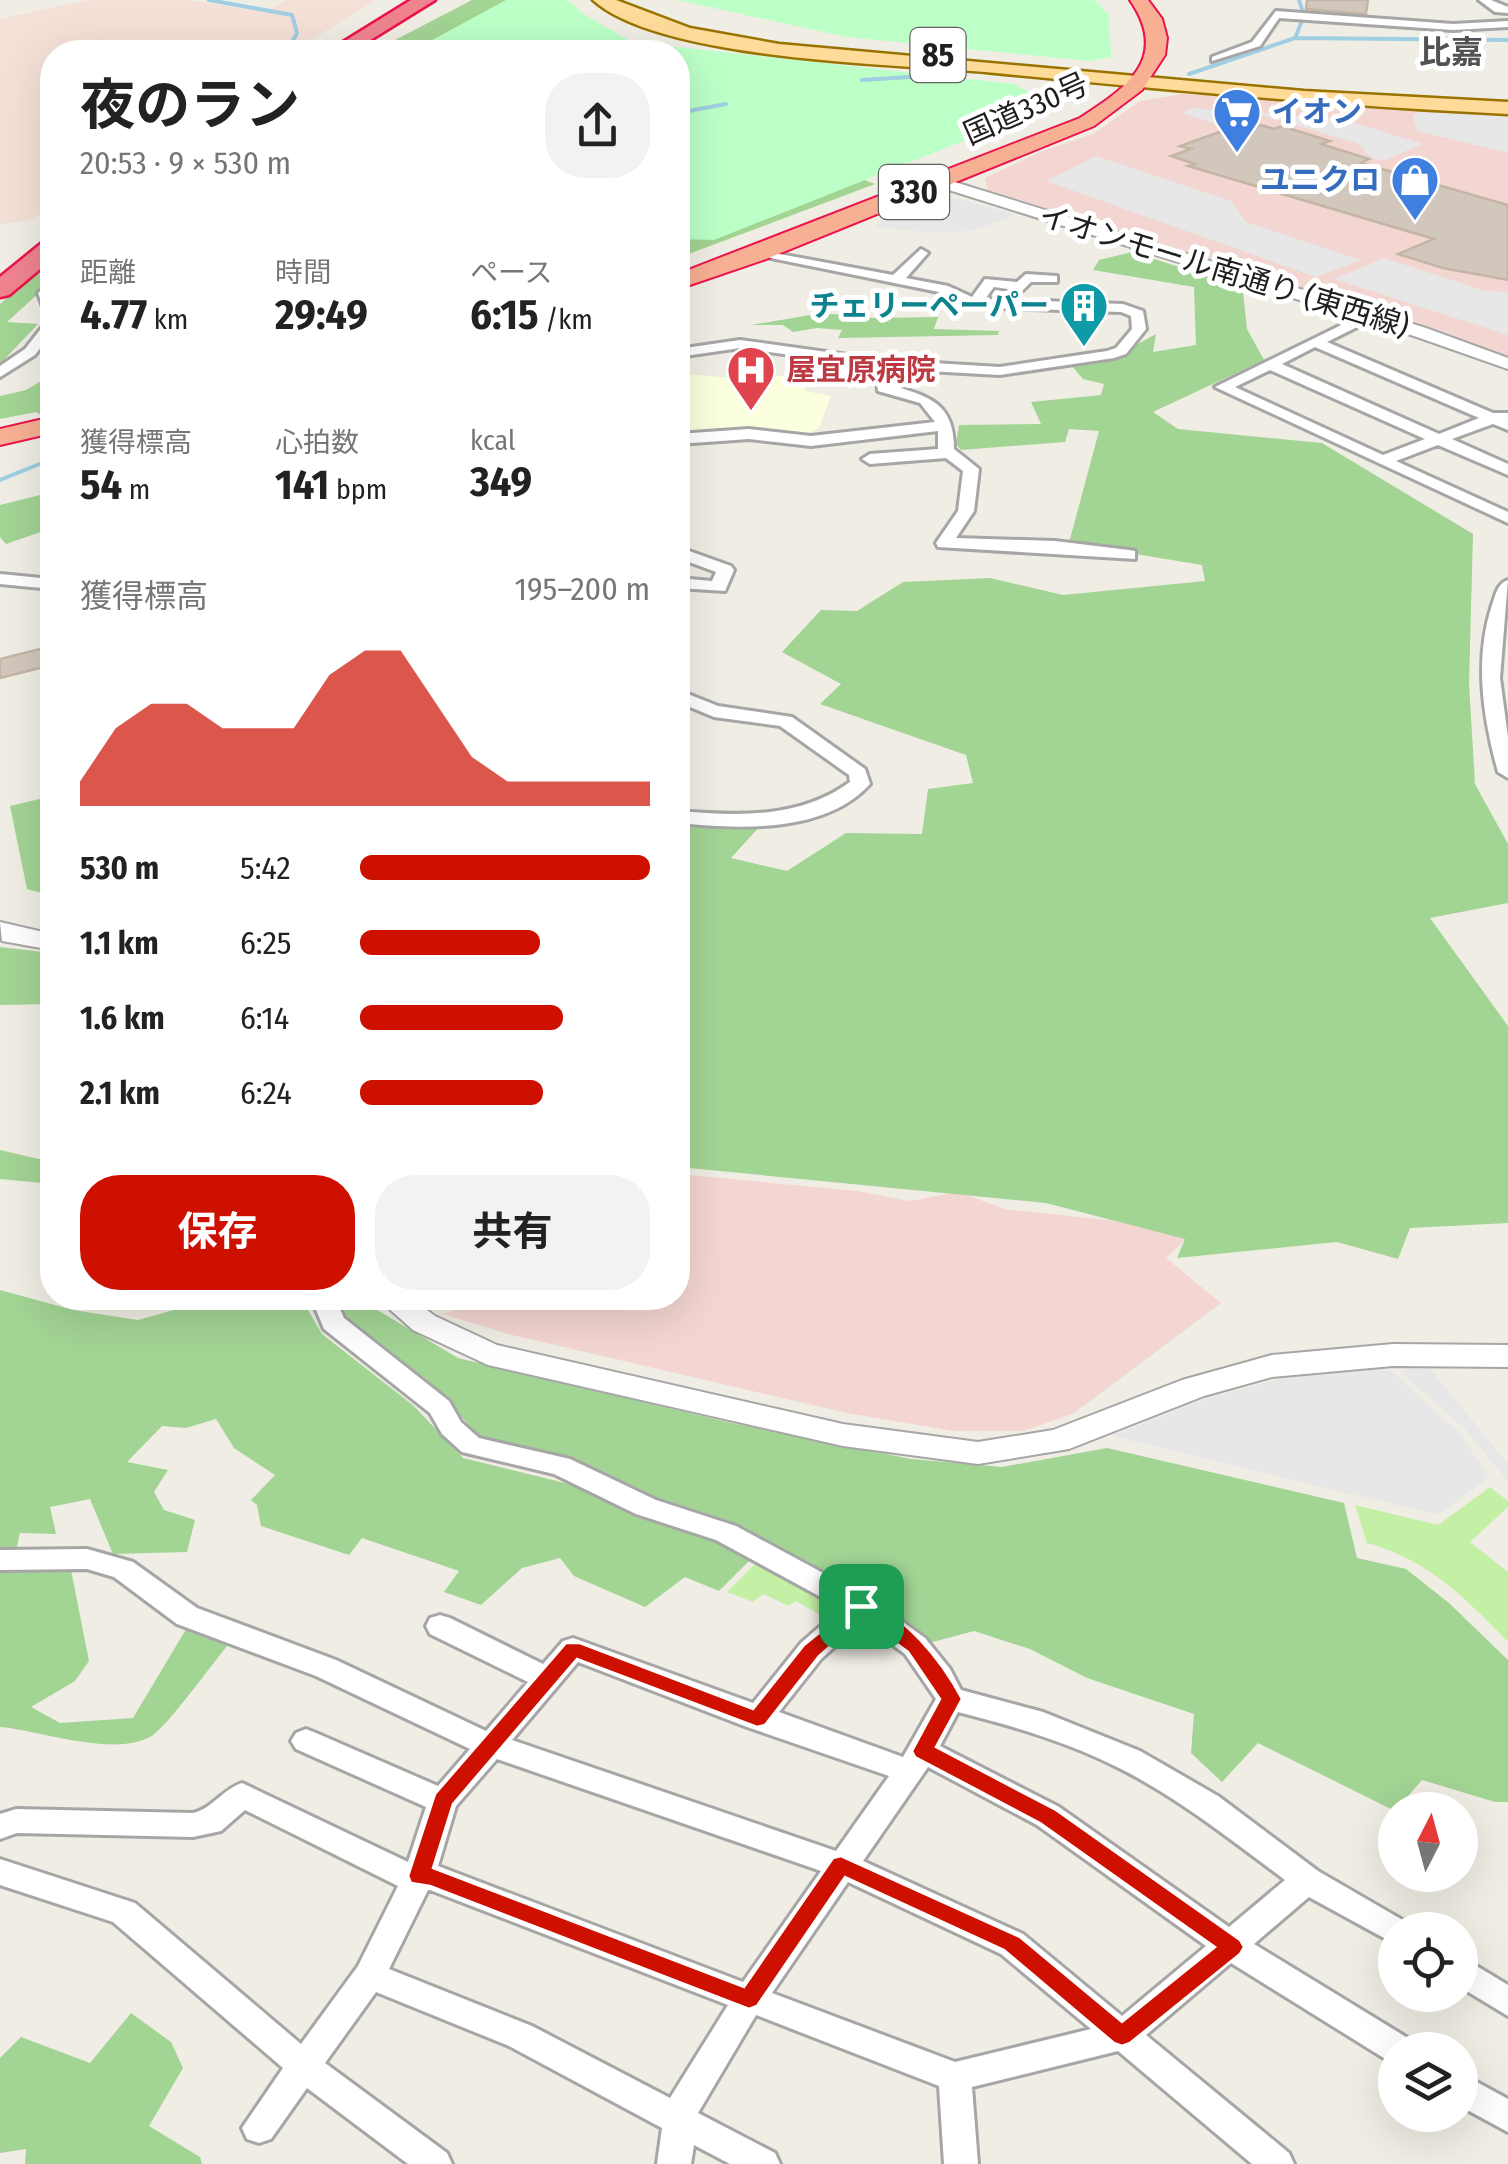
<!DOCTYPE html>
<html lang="ja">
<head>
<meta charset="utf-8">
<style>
  body { margin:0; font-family:"Fira Sans Condensed","Noto Sans JP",sans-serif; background:#f2f2f2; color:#222; height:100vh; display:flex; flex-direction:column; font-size:38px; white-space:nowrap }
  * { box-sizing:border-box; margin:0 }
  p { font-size:32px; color:#767676 }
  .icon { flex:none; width:55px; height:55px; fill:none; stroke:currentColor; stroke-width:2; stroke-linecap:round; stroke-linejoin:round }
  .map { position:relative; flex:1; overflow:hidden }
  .panel { position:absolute; left:40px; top:40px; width:650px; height:1270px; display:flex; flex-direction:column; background:#fff; border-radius:40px; box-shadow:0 10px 40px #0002 }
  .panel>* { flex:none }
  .needle { width:65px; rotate:6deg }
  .fabs { position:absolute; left:1378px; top:1792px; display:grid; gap:20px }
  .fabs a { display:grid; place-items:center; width:100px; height:100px; border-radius:50%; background:#fff; box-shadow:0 10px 40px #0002; font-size:50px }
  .pin { position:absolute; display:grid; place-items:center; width:85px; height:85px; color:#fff; margin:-42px; border-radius:20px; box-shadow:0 5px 15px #0006 }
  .round { display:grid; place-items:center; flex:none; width:105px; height:105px; border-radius:40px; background:#f2f2f2 }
  .summary { display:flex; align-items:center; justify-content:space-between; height:170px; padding:0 40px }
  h1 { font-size:55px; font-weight:700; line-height:75px }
  .metrics { display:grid; grid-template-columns:repeat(3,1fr); gap:15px; height:170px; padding:10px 40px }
  .metrics div { display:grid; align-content:center }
  .metrics b { font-size:42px; font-weight:700 }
  .metrics small { font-size:28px; font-weight:400 }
  .metrics p { font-size:28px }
  .chart { height:280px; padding:20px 40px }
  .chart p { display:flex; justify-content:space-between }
  .chart svg { width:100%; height:180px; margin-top:10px; fill:#cd1000; opacity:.7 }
  .button { display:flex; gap:20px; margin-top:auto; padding:20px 40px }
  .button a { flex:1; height:115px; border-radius:40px; background:#cd1000; color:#fff; font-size:40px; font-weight:700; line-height:115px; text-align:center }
  .button a+a { background:#f2f2f2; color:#222 }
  ul { padding:0 40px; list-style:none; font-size:32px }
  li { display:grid; grid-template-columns:160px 120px 1fr; align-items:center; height:75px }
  li i { height:25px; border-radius:12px; background:#cd1000 }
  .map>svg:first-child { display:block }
</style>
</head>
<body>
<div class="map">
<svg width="1508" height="2164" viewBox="0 0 1508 2164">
  <rect width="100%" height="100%" fill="#f0ede4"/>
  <path fill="#f3d5d1" d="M 1182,94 L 1508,114 L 1508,357 L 1442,331 L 988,190 L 985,178 L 1045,150 L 1093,134 L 1140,101 Z
    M 679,1174 L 857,1191 L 910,1201 L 958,1192 L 1005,1209 L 1125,1222 L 1186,1239 L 1166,1258 L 1221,1303 L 1074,1413 L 1024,1431 L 954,1431 L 847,1413 L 508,1334 L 443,1314 L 494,1298 L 678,1298 Z"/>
  <path fill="#fcffde" d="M 678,373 L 720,377 L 811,376 L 805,391 L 831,396 L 819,428 L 802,437 L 740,432 L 678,436 Z"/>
  <path fill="#f4e0d6" d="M 88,0 L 187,0 L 266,12 L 287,0 L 375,0 L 292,52 L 52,52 L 52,206 L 30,220 L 0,224 L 0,19 Z"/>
  <path fill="#c3f0a5" d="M 1490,1487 L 1508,1501 L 1508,1507 L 1470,1542 L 1508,1572 L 1508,1642 C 1463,1596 1430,1561 1367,1543 L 1355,1505 L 1438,1525 Z
    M 758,1561 L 844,1606 L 827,1619 L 796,1601 L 789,1606 L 763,1594 L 753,1602 L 727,1592 Z"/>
  <path fill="#a2d494" d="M 472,0 L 533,0 L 507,52 L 396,52 L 409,50 L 414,41 L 410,40 L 387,52 L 372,52 Z
    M 859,178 L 875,184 L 678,258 L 678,218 Z
    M 1132,252 L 1233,284 L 1243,293 L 1247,329 L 1264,360 L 1153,412 L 1178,429 L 1322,443 L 1473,534 L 1469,684 L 1475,784 L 1508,844 L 1508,903 L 1430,918 L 1508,1026 L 1508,1223 L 1410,1228 L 1398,1259 L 1337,1242 L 1177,1258 L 1185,1239 L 1046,1203 L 689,1168 L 678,1172 L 678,820 L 760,826 L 731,858 L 787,871 L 846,833 L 922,834 L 928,789 L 973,783 L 966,755 L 820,704 L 841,684 L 782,652 L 821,610 L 857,611 L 903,582 L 990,578 L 1063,595 L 1205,581 L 1202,565 L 1069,543 L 1099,431 L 1069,429 L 1065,442 L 961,450 L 956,444 L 959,425 L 1041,424 L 1031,402 L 1101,395 L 1104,384 L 1083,379 L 1071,365 L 1112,358 L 1156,334 L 1153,352 L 1196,345 L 1194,287 L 1093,270 L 1099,260 Z
    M 52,256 L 52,281 L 7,322 L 38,324 L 0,364 L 0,304 Z
    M 822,313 L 874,318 L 938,317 L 934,329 L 999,331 L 998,335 L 838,338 L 842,330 L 817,328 L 793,332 L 783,325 L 751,325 Z
    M 48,377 L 52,378 L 52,415 L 44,417 L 36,412 L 0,419 L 0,396 L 26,390 Z
    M 44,494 L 52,498 L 52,528 L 6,544 L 0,537 L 0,505 Z
    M 52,796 L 52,896 L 27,889 L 10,806 Z
    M 0,947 L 52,953 L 52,1004 L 0,1005 Z
    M 0,1150 L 39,1159 L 52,1157 L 52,1184 L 0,1179 Z
    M 0,1290 L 73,1310 L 138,1320 L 216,1298 L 301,1298 L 322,1334 L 414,1406 L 463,1458 L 573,1485 L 627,1512 L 701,1535 L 753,1557 L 719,1591 L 685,1577 L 645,1607 L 574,1576 L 560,1558 L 522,1568 L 481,1605 L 444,1592 L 459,1571 L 362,1538 L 349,1555 L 261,1526 L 257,1505 L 251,1500 L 275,1475 L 234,1448 L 216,1419 L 186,1428 L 162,1426 L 127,1462 L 168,1470 L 154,1492 L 164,1510 L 195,1520 L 187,1552 L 113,1554 L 90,1499 L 50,1507 L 56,1534 L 20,1533 L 12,1569 L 71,1570 L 89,1661 L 75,1681 L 31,1707 L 60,1723 L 133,1718 L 188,1626 L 228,1645 C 212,1664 169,1724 153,1735 C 117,1759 39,1730 0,1727 Z
    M 334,1298 L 357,1298 L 458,1358 L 727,1422 L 911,1459 L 1002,1467 L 1107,1448 L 1344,1503 L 1357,1558 L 1406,1569 L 1449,1603 L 1508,1660 L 1508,1802 L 1495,1802 L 1422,1780 L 1395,1811 L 1258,1743 L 1222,1782 L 1191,1753 L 1194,1714 L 1087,1678 L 1030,1649 L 974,1631 L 925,1644 L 868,1602 L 482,1440 L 449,1403 L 418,1382 L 345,1318 Z
    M 131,2013 L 171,2042 L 183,2068 L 149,2126 L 200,2157 L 202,2164 L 25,2164 L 26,2149 L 0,2153 L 0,2058 L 21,2037 L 90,2063 Z"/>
  <path fill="#bcffc7" d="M 506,0 L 568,0 L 585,15 L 632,42 L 1014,84 L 1043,100 L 1041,110 L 714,240 L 678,239 L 678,52 L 410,52 Z
    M 677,0 L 1095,0 L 1109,15 L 1111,57 L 1090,61 L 846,37 Z"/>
  <path fill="#e7e7e7" d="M 1192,108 L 1342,119 L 1423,144 L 1382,161 L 1370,157 L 1359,144 L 1265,116 L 1243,115 L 1216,124 L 1181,113 Z
    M 1420,112 L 1508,116 L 1508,153 L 1417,131 L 1413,115 Z
    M 1096,156 L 1231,201 L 1246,222 L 1361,260 L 1316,277 L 1046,181 Z
    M 957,198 L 1016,215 L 972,231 L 924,232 L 873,226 L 930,199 Z
    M 1384,258 L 1485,291 L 1508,292 L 1508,335 L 1334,279 Z
    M 1427,1365 L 1508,1464 L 1508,1481 L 1464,1428 L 1399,1371 Z
    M 1371,1369 L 1392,1371 L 1460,1434 L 1489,1477 L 1438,1515 L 1112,1436 L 1202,1400 L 1292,1376 Z"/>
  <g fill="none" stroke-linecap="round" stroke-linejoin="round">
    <path stroke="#a0cee2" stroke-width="4" d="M 209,0 L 292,15 L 297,33 L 287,52
      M 1295,38 L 1508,40
      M 1189,74 L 1295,38 L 1304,16 L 1299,0
      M 862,80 L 957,74
      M 678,113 L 726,104
      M 0,480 L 52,459"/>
  </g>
  <path fill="#d1c7bc" stroke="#c4b5a5" stroke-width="2.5" d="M 1307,0 L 1368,0 L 1366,14 L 1306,9 Z
    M 1261,125 L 1274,129 L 1282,126 L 1330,141 L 1321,144 L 1369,159 L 1361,163 L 1508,205 L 1508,280 L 1443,268 L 1398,254 L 1434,239 L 1188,166 L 1195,164 L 1171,156 L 1191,149 L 1180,146 L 1222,131 L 1236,134 Z
    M 52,646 L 52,665 L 0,678 L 0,659 Z"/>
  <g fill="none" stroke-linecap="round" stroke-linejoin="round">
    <g stroke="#a6a6a6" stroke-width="6">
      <path id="minor" d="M 1479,0 L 1491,0 L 1508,7 L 1508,13 L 1495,12 Z
        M 1276,11 L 1453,24 L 1508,21 L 1508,27 L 1453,30 L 1279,18 L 1260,46 L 1212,61 L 1212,57 L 1252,42 Z
        M 921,249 L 928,253 L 906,278 L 948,286 L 972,297 L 985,279 L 1017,282 L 1026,274 L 1057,276 L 1057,282 L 1031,282 L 1022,291 L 994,287 L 985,299 L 1123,304 L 1143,311 L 1146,329 L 1126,354 L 1114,358 L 1000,375 L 891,369 L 891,385 C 930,397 954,403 954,449 L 979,469 L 974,511 L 956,538 L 1055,541 L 1129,550 L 1135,551 L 1135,559 L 938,547 L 936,543 L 958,511 L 963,471 L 946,458 L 870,464 L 862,459 L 870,454 L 938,449 L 938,431 L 811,446 L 749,439 L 678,444 L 678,434 L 749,429 L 811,436 L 935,422 L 920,403 L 878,391 L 876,367 L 740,348 L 678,357 L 678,349 L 740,340 L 884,360 L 1000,367 L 1107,351 L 1116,348 L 1132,329 L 1131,316 L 1121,312 L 975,307 L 939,292 L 751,254 L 758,250 L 893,275 Z
        M 52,281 L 52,316 L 45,312 L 38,293 Z
        M 1368,312 L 1375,316 L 1373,319 L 1327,342 L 1493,413 L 1508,413 L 1508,430 L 1493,424 L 1452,439 L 1508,464 L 1508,475 L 1438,445 L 1396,461 L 1508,512 L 1508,523 L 1215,387 ZM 1315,347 L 1479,418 L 1439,434 L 1282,364 ZM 1270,370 L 1425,439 L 1383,455 L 1235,387 Z
        M 52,320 L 52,333 L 35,355 L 0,377 L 0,366 L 25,349 L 47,321 Z
        M 678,547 L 731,566 L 734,570 L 725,591 L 678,588 L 678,578 L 712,581 L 716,572 L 678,558 Z
        M 0,574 L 52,579 L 52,589 L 0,584 Z
        M 1508,580 L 1500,678 L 1508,737 L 1508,778 L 1498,772 C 1483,718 1474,660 1492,605 C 1496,594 1497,584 1508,580 Z
        M 678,690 L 718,706 L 792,717 L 865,769 L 870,784 C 825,834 738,829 678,823 L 678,811 C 738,816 799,819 850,782 L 849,775 L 780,726 L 714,717 L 678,702 Z
        M 311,1298 L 335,1298 L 344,1318 L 449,1401 L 461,1422 L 479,1438 L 570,1459 L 656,1500 L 736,1526 L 871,1599 L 925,1638 L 950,1669 L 961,1690 L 1043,1712 L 1140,1751 L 1218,1796 L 1318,1871 L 1406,1922 L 1410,1930 L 1395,1930 L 1395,1944 L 1309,1897 L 1254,1944 L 1411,2040 L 1415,2050 L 1395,2050 L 1395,2063 L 1387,2060 L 1231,1963 L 1146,2035 L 1289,2153 L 1294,2164 L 1252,2164 L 1118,2051 L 972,2087 L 978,2164 L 944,2164 L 939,2086 L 756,2015 L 698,2113 L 775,2153 L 780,2164 L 730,2164 L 694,2145 L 691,2164 L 657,2164 L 662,2128 L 509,2046 L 376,1992 L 325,2063 L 447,2153 L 452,2164 L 408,2164 L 307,2088 L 271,2139 L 259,2143 L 247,2139 L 242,2128 L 283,2068 L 113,1922 L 0,1885 L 0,1859 L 135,1903 L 301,2044 L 358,1966 L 398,1886 L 245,1810 L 221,1831 L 193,1837 L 17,1833 L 0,1839 L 0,1814 L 16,1809 L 193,1813 C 212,1809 223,1789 242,1783 L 408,1862 L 426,1807 L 296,1749 L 291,1741 L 296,1733 L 306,1729 L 316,1733 L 438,1786 L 470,1749 L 316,1676 L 177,1624 L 114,1577 L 87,1569 L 0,1570 L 0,1550 L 87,1549 L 133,1562 L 197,1608 L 336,1660 L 486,1731 L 528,1682 L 430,1634 L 426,1626 L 430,1618 L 440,1615 L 450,1618 L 543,1664 L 563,1641 L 573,1638 L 753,1703 L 801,1643 L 841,1608 L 716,1540 L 636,1514 L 554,1474 L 462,1452 L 442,1434 L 430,1413 L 324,1329 ZM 862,1622 L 905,1654 L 936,1699 L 903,1757 L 779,1712 L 821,1659 ZM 578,1662 L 747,1727 L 889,1776 L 836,1851 L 512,1740 ZM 958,1712 C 1013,1726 1068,1742 1119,1768 C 1179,1798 1231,1840 1285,1880 L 1229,1927 L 1059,1807 L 940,1746 ZM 497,1759 L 821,1871 L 743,1982 L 438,1866 L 456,1806 ZM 928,1767 L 1037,1825 L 1206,1946 L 1122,2016 L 1023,1934 L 863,1861 ZM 848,1882 L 1001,1954 L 1091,2029 L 955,2062 L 772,1993 ZM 428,1890 L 430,1890 L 728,2005 L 670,2098 L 532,2026 L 389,1969 Z
        M 1460,1956 L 1508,1985 L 1508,2016 L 1460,1987 Z
        M 1460,2073 L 1508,2099 L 1508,2132 L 1460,2106 Z"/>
    </g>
    <g stroke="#a6a6a6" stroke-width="4">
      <path id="tertiary" d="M 933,179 L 945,179 L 1426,328 L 1508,358 L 1508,369 L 1414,336 L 933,185 Z
        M 0,922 L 52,934 L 52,950 L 2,941 Z
        M 377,1298 L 411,1298 L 435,1316 L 497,1345 L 843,1424 L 978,1442 L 1053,1430 L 1182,1380 L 1272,1355 L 1393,1344 L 1508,1345 L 1508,1367 L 1393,1366 L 1272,1377 L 1204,1396 L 1069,1449 L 978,1464 L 843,1446 L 488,1365 L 413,1330 Z"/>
    </g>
    <g stroke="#997300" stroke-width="5">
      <path id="primary" d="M 593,0 L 616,0 L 690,28 L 779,44 L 1304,91 L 1508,102 L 1508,114 C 1333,106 1159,89 985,72 C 894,64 659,60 593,0 Z"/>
    </g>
    <g stroke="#ec134c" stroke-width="4">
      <path id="trunk" d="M 1130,0 L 1148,0 L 1162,19 L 1167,38 L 1165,55 L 1142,90 L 1094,126 L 766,259 L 678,289 L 678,274 L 1080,118 C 1128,87 1170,58 1130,0 Z
        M 52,417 L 52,433 L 0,445 L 0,429 Z"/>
    </g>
    <g stroke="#ec134c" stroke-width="5">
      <path id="motorway" d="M 411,0 L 435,0 L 351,52 L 327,52 Z
        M 52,240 L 52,259 L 9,295 L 0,297 L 0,277 L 43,242 Z"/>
    </g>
    <use href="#minor" fill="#fff" fill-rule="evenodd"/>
    <use href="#tertiary" fill="#fff" fill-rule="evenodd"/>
    <use href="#primary" fill="#ffdb9a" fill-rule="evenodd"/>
    <use href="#trunk" fill="#f7b094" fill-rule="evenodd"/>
    <use href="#motorway" fill="#ef848f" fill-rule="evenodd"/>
  </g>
  <path fill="#cd1000" stroke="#fff" stroke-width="2.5" fill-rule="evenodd" d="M 861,1599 C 904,1613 942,1661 962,1699 L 936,1747 L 1056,1810 L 1240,1940 L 1244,1947 L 1240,1954 L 1130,2043 L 1122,2046 L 1114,2043 L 1004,1950 L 845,1877 L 757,2006 L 749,2009 L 430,1886 L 411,1883 L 408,1876 L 435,1794 L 566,1643 L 580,1643 L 753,1709 L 804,1645 ZM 862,1618 L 908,1652 L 940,1699 L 912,1751 L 915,1757 L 1040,1823 L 1215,1947 L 1122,2022 L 1020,1937 L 841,1856 L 833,1858 L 744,1987 L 433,1868 L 453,1804 L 577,1659 L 757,1727 L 765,1725 L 819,1656 Z"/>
  <defs>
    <g id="supermarket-pin" transform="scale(2.5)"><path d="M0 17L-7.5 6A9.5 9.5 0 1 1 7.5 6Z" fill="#3f7fe0" stroke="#fff"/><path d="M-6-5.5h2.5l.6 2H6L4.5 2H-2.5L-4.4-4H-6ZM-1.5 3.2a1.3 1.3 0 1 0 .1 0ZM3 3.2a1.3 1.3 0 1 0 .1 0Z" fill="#fff"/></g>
    <g id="shop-pin" transform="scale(2.5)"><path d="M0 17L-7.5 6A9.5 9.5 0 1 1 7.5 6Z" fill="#3f7fe0" stroke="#fff"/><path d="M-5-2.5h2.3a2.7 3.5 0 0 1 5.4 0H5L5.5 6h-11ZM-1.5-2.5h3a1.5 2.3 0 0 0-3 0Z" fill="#fff"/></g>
    <g id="building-pin" transform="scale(2.5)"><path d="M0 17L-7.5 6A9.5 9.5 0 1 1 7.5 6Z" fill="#0f9aa8" stroke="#fff"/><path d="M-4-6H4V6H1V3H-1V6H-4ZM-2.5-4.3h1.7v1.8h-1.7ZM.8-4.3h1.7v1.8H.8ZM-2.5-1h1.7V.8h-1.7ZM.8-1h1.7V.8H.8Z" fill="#fff"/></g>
    <g id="hospital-pin" transform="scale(2.5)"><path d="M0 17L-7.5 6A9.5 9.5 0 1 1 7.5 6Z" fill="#e0444e" stroke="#fff"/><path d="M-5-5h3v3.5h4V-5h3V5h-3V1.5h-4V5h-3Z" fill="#fff"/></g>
  </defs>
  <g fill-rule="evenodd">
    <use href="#supermarket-pin" x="1237" y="112"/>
    <use href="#shop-pin" x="1415" y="180"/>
    <use href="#building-pin" x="1084" y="306"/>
    <use href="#hospital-pin" x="751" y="370"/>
  </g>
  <g text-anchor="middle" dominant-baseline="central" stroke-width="10" stroke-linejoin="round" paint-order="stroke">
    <g font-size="30" fill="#1f1f1f" stroke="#fff">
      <text transform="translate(1026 109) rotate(-24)">国道330号</text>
      <text transform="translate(1224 271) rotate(17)">イオンモール南通り (東西線)</text>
    </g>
    <g font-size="30" font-weight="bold" fill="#366cbe" stroke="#fff" text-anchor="start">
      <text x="1272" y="112">イオン</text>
      <text x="1380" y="180" text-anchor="end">ユニクロ</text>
    </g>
    <g font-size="30" font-weight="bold" fill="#0d838f" stroke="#fff" text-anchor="end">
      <text x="1049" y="306">チェリーペーパー</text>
    </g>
    <g font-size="30" font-weight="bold" fill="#be3a42" stroke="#fff" text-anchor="start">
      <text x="786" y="370">屋宜原病院</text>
    </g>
    <g font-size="32" font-weight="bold" fill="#525252" stroke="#fff">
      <text x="1451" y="52">比嘉</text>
    </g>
    <g fill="#fff" stroke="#626262" stroke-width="2.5">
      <rect x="910.5" y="28" width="55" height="54" rx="8"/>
      <rect x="879" y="165" width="70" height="54" rx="8"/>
    </g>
    <g font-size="32" font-weight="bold" fill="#1f1f1f">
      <text x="938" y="55">85</text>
      <text x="914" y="192">330</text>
    </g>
  </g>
</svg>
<div class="fabs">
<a><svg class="needle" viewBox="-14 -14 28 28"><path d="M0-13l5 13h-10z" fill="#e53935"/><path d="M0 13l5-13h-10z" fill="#767676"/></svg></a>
<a><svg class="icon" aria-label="locate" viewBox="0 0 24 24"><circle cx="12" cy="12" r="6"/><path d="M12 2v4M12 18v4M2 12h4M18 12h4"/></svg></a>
<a><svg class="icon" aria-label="layers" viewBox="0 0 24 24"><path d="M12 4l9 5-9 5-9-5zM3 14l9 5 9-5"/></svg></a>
</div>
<div class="pin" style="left:861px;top:1606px;background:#1e9e55"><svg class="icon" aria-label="arrive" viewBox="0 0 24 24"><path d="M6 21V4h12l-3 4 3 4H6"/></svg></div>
<section class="panel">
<div class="summary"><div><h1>夜のラン</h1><p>20:53 · 9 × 530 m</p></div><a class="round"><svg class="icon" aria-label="share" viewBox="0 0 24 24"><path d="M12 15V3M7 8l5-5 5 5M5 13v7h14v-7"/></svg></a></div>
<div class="metrics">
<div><p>距離</p><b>4.77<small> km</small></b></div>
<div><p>時間</p><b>29:49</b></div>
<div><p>ペース</p><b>6:15<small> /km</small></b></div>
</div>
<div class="metrics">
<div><p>獲得標高</p><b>54<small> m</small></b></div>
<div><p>心拍数</p><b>141<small> bpm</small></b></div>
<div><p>kcal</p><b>349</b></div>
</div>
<div class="chart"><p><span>獲得標高</span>195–200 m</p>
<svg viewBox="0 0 160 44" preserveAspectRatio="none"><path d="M0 44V38L10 25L20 19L30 19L40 25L50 25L60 25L70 12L80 6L90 6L100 19L110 32L120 38L130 38L140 38L150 38L160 38V44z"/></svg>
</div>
<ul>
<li><b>530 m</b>5:42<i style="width:100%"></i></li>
<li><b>1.1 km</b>6:25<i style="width:62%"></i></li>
<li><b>1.6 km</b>6:14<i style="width:70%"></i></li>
<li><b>2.1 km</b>6:24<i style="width:63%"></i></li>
</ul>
<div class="button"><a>保存</a><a>共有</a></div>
</section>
</div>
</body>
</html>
